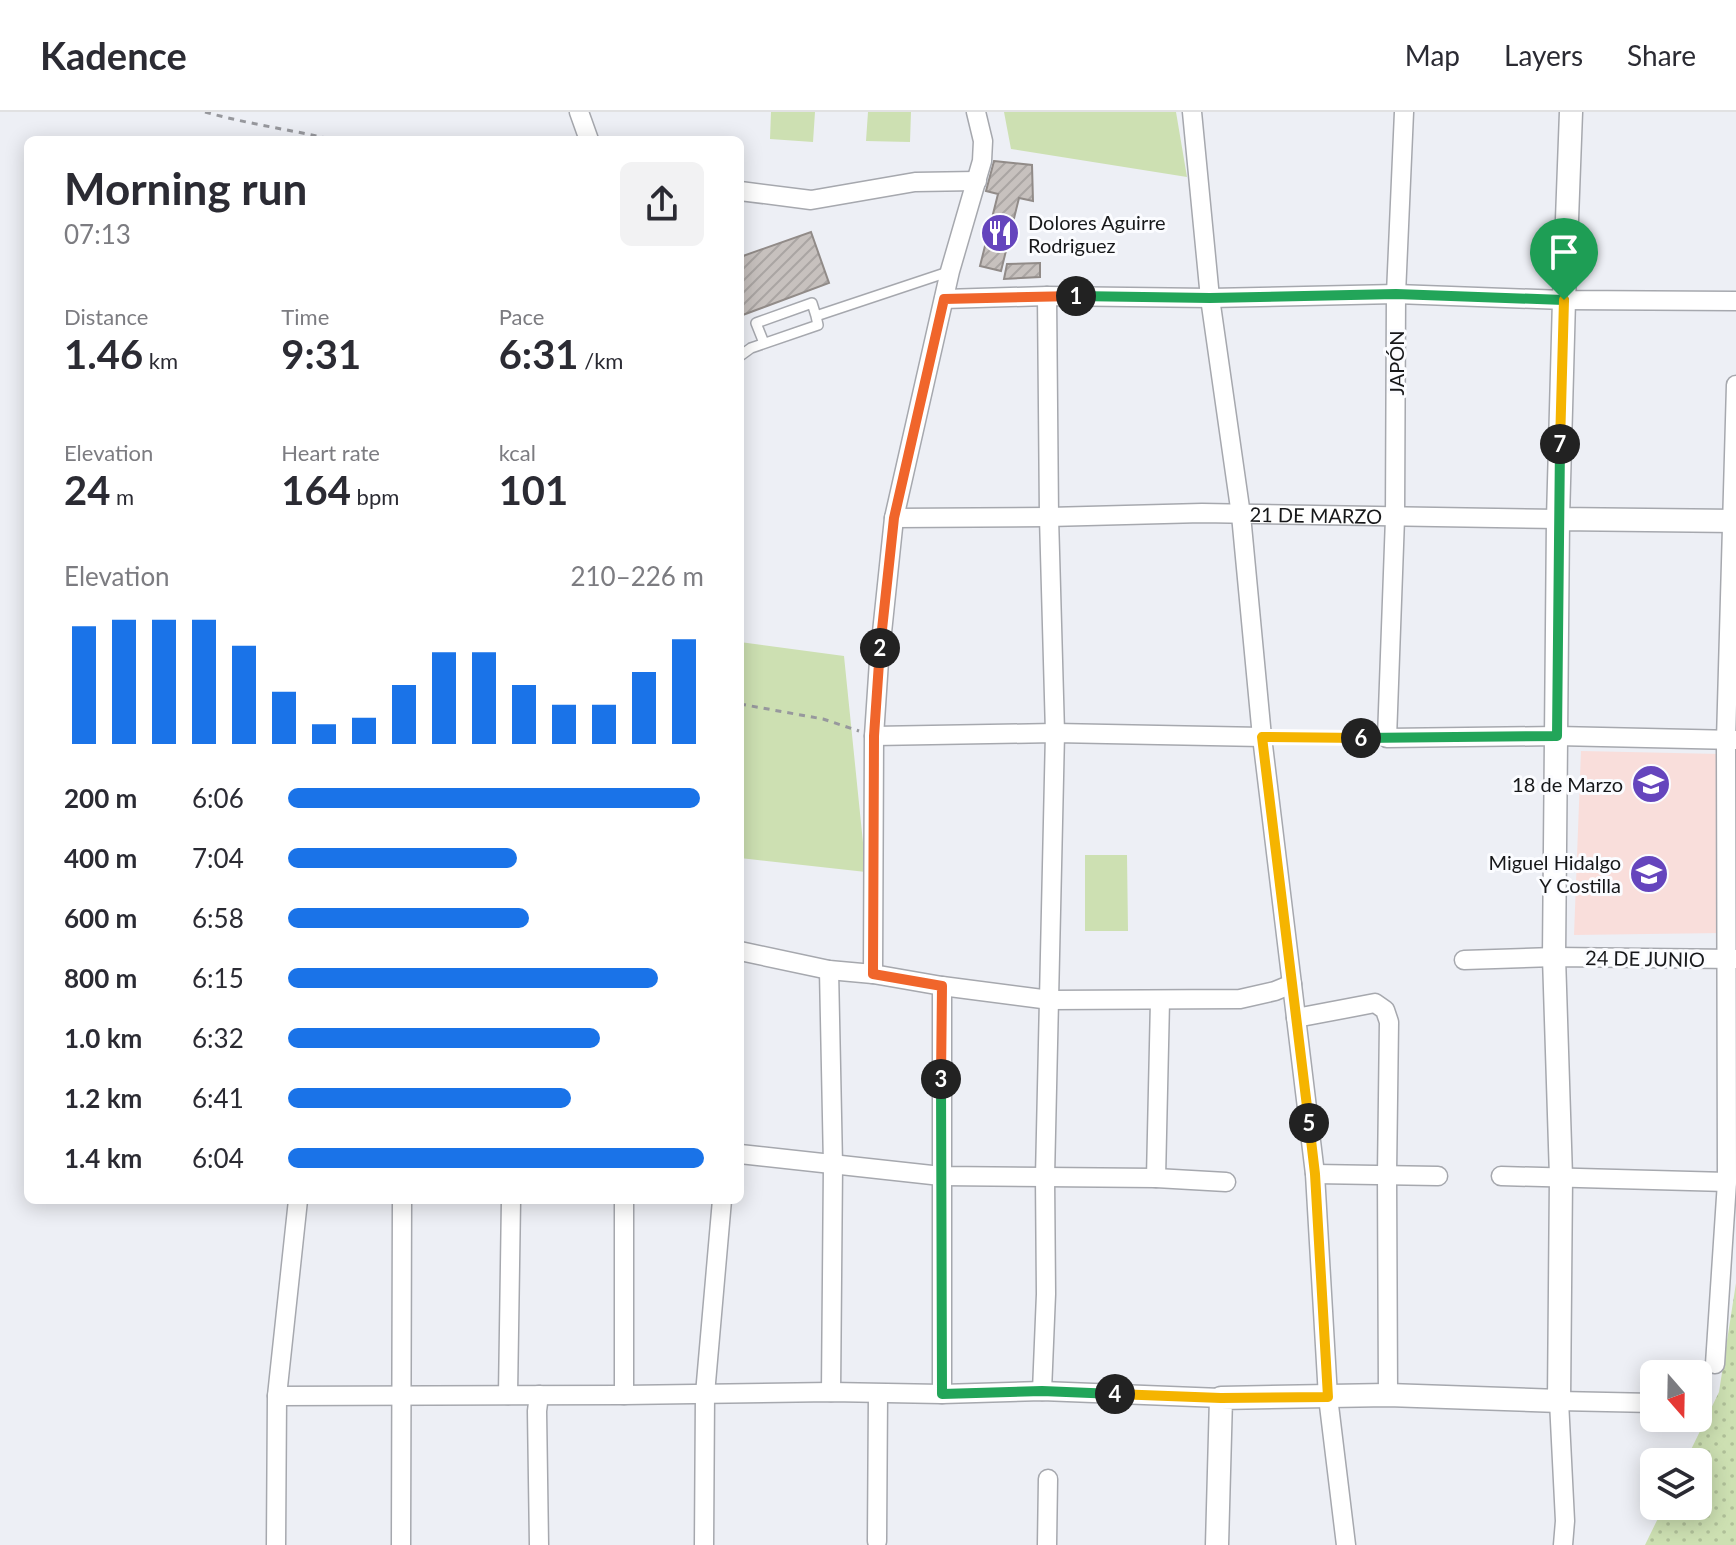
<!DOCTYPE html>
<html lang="en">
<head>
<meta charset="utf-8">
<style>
  body { margin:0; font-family:Lato,sans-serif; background:#f2f2f3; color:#2b2b33; height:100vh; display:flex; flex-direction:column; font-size:30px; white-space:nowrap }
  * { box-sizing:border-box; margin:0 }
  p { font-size:26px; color:#7c7c81 }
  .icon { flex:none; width:44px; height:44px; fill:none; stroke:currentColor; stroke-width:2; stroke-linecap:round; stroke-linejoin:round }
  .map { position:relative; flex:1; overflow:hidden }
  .drawer { position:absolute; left:24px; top:24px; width:720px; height:1068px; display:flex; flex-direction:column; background:#fff; border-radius:12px; box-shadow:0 4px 20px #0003 }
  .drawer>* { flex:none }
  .needle { width:52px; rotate:160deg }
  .buttons { position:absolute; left:1640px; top:1248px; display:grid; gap:16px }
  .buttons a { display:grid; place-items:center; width:72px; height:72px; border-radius:12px; background:#fff; box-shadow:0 4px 20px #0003; font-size:40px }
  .pin { position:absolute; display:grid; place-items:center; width:68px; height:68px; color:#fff; margin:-82px -34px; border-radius:50% 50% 50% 0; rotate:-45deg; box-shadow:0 0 8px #0007 }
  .pin .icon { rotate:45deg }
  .km { position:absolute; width:40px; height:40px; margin:-20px; border-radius:50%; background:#222; color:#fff; font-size:22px; line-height:40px; text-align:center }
  .round { display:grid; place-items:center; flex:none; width:84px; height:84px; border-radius:12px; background:#f2f2f3 }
  .head { display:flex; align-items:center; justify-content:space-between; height:136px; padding:0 40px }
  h1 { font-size:44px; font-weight:700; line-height:60px }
  .stats { display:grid; grid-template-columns:repeat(3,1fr); gap:12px; height:136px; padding:8px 40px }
  .stats div { display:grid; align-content:center }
  .stats b { font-size:40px; font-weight:700 }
  .stats small { font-size:22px; font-weight:400 }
  .stats p { font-size:22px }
  .chart { height:224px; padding:16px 40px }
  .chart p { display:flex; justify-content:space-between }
  .chart svg { width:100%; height:144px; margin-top:8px; stroke:#1a73e8; stroke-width:6 }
  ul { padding:0 40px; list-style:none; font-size:26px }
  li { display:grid; grid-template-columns:128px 96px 1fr; align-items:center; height:60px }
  li i { height:20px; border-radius:10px; background:#1a73e8 }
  header { display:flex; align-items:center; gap:48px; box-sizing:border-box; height:112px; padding:0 40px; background:#fff; border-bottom:2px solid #e1e1e2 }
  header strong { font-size:38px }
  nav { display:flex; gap:44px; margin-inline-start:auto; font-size:28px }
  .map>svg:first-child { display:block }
</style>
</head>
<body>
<header>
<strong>Kadence</strong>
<nav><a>Map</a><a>Layers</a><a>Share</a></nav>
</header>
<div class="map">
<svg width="1736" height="1433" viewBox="0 0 1736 1433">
  <defs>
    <pattern id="park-dots" width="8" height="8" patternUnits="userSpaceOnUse" patternTransform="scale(2)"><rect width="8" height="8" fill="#cde0b2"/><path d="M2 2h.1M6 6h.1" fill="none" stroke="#afbf98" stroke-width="1.8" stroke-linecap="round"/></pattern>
    <pattern id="building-hatch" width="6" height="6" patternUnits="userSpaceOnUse" patternTransform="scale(2)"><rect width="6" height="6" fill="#c7c1be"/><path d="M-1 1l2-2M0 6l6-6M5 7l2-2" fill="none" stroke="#aaa5a3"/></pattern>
  </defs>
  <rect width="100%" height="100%" fill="#edeff5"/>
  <path fill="#f9dedb" d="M 1581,639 L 1721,642 L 1722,821 L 1574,823 Z"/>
  <path fill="#cde0b2" d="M 771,0 L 815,0 L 813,30 L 770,27 Z
    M 868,0 L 911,0 L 910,30 L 866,29 Z
    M 1004,0 L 1176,0 L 1187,65 L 1011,37 Z
    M 740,530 L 844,544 L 866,760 L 740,746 Z
    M 1085,743 L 1127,743 L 1128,819 L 1085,819 Z"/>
  <path fill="url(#park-dots)" d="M 1736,1171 L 1736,1433 L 1645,1433 L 1664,1394 L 1698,1394 L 1698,1350 L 1685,1350 L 1719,1280 Z"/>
  <path fill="url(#building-hatch)" stroke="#918b88" stroke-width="2" d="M 994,49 L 1032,53 L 1033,89 L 1019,86 L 1001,159 L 980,154 L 998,82 L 986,79 Z
    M 811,120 L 829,171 L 740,204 L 740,145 Z
    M 1040,151 L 1040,165 L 1004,167 L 1007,152 Z"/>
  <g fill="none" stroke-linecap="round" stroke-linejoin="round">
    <g stroke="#a6a8ae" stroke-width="12">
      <path id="service" d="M 764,231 L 756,211 L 812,191 L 816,204
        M 740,244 L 751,236 L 818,213 L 816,204 L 948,160"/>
    </g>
    <g stroke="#a6a8ae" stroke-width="21">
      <g id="minor">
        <path d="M 579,0 L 589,28"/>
        <path d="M 1192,0 L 1210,186 L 1241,403 L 1262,625 L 1315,1062 L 1328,1285 L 1346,1433"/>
        <path d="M 1404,0 L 1396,182 L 1395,406 L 1387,626 L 1557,624 L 1736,628"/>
        <path d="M 740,79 L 811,88 L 915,70 L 977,69"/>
        <path d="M 944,187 L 1047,184 L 1210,186 L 1396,182 L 1564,188 L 1736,189"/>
        <path id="s1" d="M 894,406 L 1049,405 L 1202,401 L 1558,407"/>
        <path d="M 874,624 L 1055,621 L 1262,625"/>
        <path d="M 740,839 L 829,858 L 873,862 L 942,874 L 1050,888 L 1240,887 L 1275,879 L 1292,872"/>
        <path d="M 1464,848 L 1554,845 L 1736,847"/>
        <path d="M 829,858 L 833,1053 L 831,1280"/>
        <path d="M 873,862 L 874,624 L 879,549 L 894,406 L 950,159 L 982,49 L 983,29 L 976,0"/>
        <path d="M 1296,906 L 1375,891 L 1385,898 L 1389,910 L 1387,1062 L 1388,1283"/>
        <path d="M 740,1042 L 941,1064 L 1156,1066 L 1226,1070"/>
        <path d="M 1315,1062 L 1438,1064"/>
        <path d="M 1501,1064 L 1727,1070"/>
        <path d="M 1156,1066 L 1160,889"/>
        <path d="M 624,1088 L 624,1283"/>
        <path d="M 1715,1252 L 1727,1070 L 1726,628 L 1736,273"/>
        <path d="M 1042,1279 L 1046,1182 L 1045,1065 L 1055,621 L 1049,405 L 1047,184"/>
        <path d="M 942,1282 L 942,874"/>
        <path d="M 508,1283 L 511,1088"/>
        <path d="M 277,1284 L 624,1283 L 831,1280 L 942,1282 L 1042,1279 L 1221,1286"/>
        <path d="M 877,1429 L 878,1282"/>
        <path d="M 276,1433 L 277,1284 L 298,1088"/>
        <path d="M 401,1433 L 402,1088"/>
        <path d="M 539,1433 L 537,1299 L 539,1283"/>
        <path d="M 704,1433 L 705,1282 L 722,1088"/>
        <path d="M 1047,1433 L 1048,1367"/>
        <path d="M 1563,1433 L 1565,1409 L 1559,1289 L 1654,1291"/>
      </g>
    </g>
    <g stroke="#a6a8ae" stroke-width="25">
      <path id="tertiary" d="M 1558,407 L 1736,409
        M 1217,1433 L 1221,1286 L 1388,1283 L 1559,1289 L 1561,1065 L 1554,845 L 1558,407 L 1564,188 L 1571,0"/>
    </g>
    <path stroke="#97989d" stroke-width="3" stroke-dasharray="6 6" stroke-linecap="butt" d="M 205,0 C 248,12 292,18 335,28
      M 740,592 L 823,607 L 859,619
      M 1278,625 L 1370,626"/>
    <use href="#service" stroke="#fff" stroke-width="9"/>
    <use href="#minor" stroke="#fff" stroke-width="18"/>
    <use href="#tertiary" stroke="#fff" stroke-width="22"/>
  </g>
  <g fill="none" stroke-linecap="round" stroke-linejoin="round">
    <g stroke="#fff" stroke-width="16">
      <path id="split-1" d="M 1076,184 L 1210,186 L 1396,182 L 1564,188"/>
    </g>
    <g stroke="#fff" stroke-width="16">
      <path id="split-2" d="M 880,536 L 894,406 L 944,187 L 1076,184"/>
    </g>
    <g stroke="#fff" stroke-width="16">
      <path id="split-3" d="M 880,536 L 874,624 L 873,862 L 942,874 L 941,967"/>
    </g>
    <g stroke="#fff" stroke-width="16">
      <path id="split-4" d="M 941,967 L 942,1282 L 1042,1279 L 1115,1282"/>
    </g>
    <g stroke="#fff" stroke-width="16">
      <path id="split-5" d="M 1115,1282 L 1221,1286 L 1328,1285 L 1315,1062 L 1309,1011"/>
    </g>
    <g stroke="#fff" stroke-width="16">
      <path id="split-6" d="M 1309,1011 L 1262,625 L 1361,626"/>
    </g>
    <g stroke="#fff" stroke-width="16">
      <path id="split-7" d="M 1361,626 L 1557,624 L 1560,332"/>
    </g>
    <g stroke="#fff" stroke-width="16">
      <path id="split-8" d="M 1560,332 L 1564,188"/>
    </g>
    <use href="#split-1" stroke="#22a559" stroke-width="10"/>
    <use href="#split-2" stroke="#f0652b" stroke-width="10"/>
    <use href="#split-3" stroke="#f0652b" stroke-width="10"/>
    <use href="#split-4" stroke="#22a559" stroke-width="10"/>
    <use href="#split-5" stroke="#f5b400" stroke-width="10"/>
    <use href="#split-6" stroke="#f5b400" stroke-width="10"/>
    <use href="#split-7" stroke="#22a559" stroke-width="10"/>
    <use href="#split-8" stroke="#f5b400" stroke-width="10"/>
  </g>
  <defs>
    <g id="restaurant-disc" transform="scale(2)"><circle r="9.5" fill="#6545bd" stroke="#fbfcff"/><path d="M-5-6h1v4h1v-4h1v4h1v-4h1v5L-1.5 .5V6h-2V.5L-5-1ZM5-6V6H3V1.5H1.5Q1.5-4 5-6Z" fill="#fff"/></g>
    <g id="school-disc" transform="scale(2)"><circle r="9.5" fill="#6545bd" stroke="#fbfcff"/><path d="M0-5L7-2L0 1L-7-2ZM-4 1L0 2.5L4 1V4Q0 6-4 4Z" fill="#fff"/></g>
  </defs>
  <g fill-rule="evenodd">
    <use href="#restaurant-disc" x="1000" y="121"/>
    <use href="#school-disc" x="1651" y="672"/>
    <use href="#school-disc" x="1649" y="762"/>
  </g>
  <g text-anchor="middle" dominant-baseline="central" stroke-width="6" stroke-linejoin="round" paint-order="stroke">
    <g font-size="20" fill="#17181a" stroke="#fbfcff" text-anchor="end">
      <text x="1028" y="110" text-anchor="start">Dolores Aguirre<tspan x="1028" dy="23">Rodriguez</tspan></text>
      <text x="1623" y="672">18 de Marzo</text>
      <text x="1621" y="750">Miguel Hidalgo<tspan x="1621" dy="23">Y Costilla</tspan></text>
    </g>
    <g font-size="20" fill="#17181a" stroke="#fbfcff">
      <text transform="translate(1396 251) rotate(-90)">JAPÓN</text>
      <text stroke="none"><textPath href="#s1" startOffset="422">21 DE MARZO</textPath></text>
      <text transform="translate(1645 846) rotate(1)">24 DE JUNIO</text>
    </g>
  </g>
</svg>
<div class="buttons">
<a><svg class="needle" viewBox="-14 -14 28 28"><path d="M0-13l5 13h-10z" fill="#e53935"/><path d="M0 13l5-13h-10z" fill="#7c7c81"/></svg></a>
<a><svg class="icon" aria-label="layers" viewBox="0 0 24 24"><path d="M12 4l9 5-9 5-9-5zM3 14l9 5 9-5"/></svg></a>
</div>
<div class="pin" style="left:1564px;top:188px;background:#1e9e55"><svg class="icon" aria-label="arrive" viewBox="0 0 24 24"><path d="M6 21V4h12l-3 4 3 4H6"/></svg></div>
<b class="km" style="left:1076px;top:184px">1</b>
<b class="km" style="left:880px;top:536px">2</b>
<b class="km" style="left:941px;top:967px">3</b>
<b class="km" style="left:1115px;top:1282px">4</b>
<b class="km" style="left:1309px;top:1011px">5</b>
<b class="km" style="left:1361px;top:626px">6</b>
<b class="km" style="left:1560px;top:332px">7</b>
<section class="drawer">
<div class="head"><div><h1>Morning run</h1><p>07:13</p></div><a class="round"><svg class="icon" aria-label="share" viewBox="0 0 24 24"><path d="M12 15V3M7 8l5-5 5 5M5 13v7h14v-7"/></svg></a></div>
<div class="stats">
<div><p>Distance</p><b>1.46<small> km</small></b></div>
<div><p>Time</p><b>9:31</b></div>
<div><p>Pace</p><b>6:31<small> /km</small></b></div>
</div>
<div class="stats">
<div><p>Elevation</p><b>24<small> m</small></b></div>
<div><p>Heart rate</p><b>164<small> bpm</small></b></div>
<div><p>kcal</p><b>101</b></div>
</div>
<div class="chart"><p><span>Elevation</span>210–226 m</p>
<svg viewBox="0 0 160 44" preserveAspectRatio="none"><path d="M5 44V8M15 44V6M25 44V6M35 44V6M45 44V14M55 44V28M65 44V38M75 44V36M85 44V26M95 44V16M105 44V16M115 44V26M125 44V32M135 44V32M145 44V22M155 44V12"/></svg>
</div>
<ul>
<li><b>200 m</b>6:06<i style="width:99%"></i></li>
<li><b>400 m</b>7:04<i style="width:55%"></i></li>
<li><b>600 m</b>6:58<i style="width:58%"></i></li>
<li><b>800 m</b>6:15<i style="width:89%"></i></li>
<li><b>1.0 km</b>6:32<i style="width:75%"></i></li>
<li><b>1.2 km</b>6:41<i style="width:68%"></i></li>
<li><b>1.4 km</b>6:04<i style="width:100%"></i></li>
</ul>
</section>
</div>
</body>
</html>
